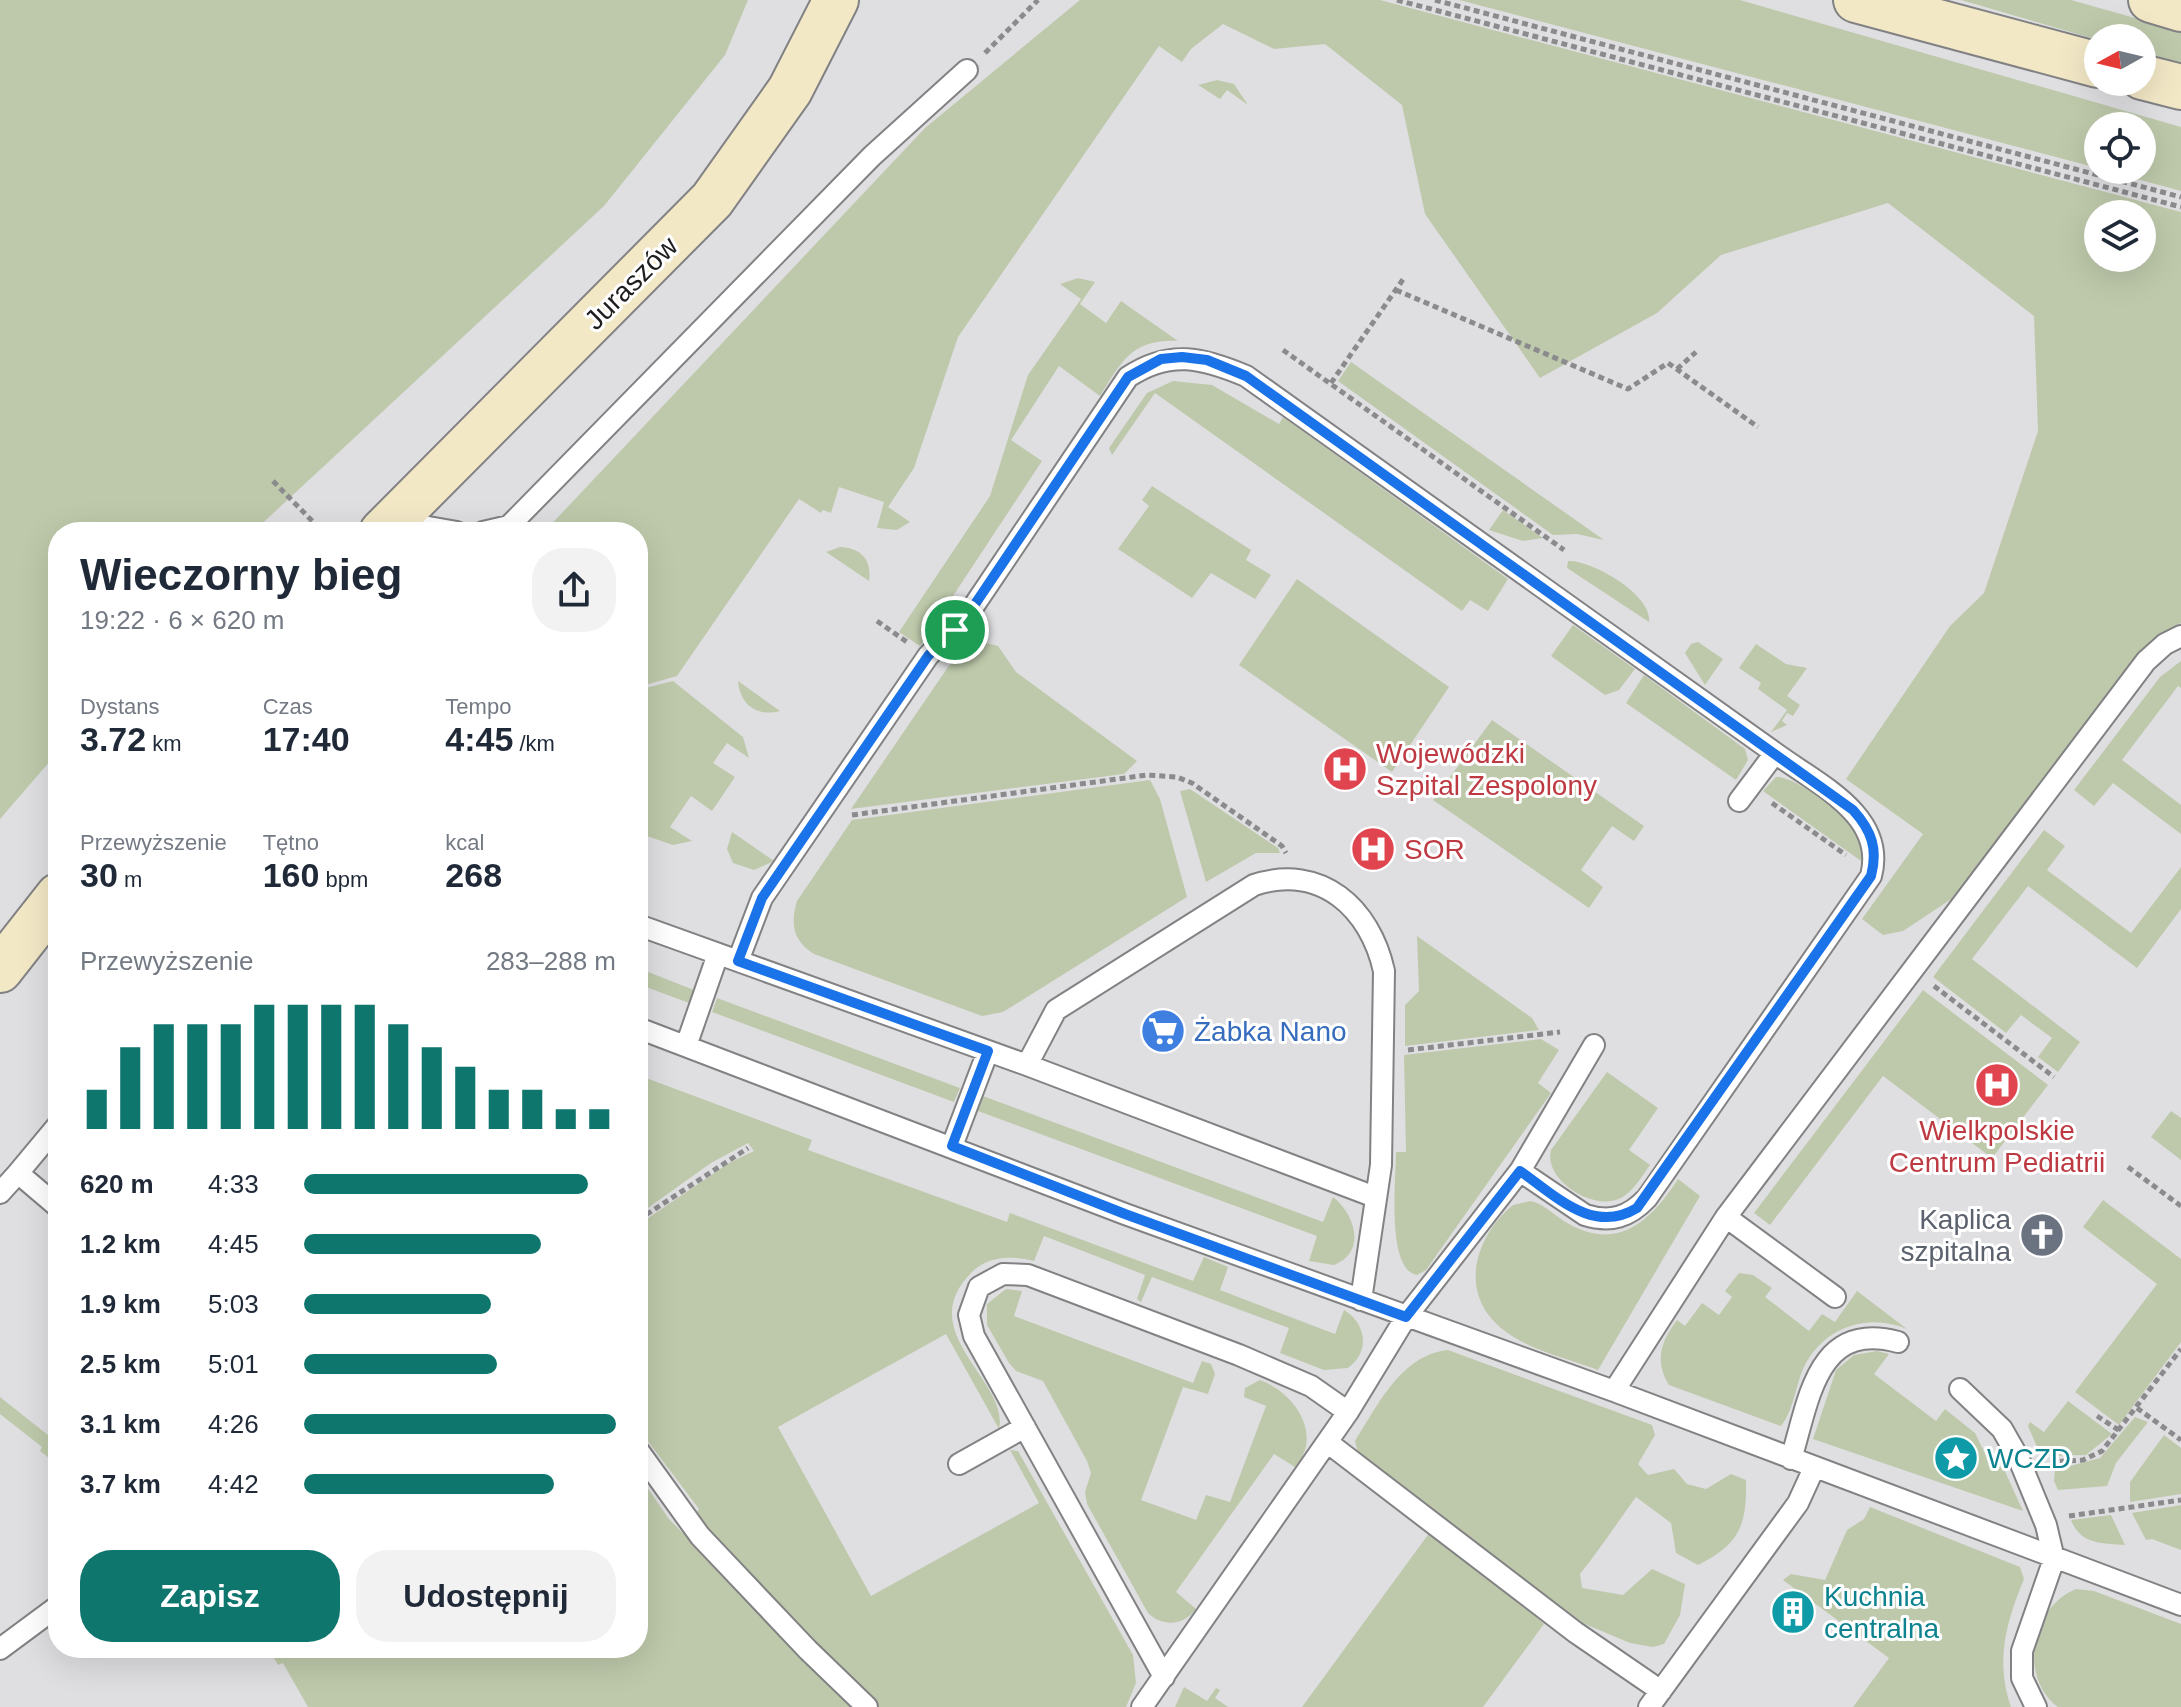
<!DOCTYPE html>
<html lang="pl">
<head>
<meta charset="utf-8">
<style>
  body { margin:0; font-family:Helvetica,sans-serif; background:#f2f2f3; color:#1f2937; height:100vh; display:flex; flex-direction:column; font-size:30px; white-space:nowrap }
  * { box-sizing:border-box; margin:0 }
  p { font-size:26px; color:#747a83 }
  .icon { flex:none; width:44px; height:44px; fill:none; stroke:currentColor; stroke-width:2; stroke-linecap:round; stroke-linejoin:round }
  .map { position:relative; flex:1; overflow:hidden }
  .side { position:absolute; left:48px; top:522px; width:600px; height:1136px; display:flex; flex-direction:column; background:#fff; border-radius:32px; box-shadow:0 8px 32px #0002 }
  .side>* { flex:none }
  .needle { width:52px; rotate:262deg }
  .controls { position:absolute; left:2084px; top:24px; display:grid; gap:16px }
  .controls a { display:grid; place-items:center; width:72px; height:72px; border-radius:50%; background:#fff; box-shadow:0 8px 32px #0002; font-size:40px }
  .pin { position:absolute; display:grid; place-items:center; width:68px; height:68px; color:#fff; margin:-34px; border:4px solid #fff; border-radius:50%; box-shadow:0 2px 8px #0007 }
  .round { display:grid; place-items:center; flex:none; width:84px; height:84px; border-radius:32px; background:#f2f2f3 }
  .overview { display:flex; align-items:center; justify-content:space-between; height:136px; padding:0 32px }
  h1 { font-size:44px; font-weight:700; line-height:60px }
  .figures { display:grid; grid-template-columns:repeat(3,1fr); gap:12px; height:136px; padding:8px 32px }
  .figures div { display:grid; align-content:center }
  .figures b { font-size:34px; font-weight:700 }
  .figures small { font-size:22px; font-weight:400 }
  .figures p { font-size:22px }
  .chart { height:224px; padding:16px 32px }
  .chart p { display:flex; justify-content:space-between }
  .chart svg { width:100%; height:144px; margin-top:8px; stroke:#0f766e; stroke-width:6 }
  .primary-button { display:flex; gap:16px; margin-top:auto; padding:16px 32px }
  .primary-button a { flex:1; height:92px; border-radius:32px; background:#0f766e; color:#fff; font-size:32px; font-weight:700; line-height:92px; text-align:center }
  .primary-button a+a { background:#f2f2f3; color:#1f2937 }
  ul { padding:0 32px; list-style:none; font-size:26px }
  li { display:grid; grid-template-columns:128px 96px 1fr; align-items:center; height:60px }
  li i { height:20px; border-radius:10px; background:#0f766e }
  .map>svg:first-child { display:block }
</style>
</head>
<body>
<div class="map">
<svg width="2181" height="1707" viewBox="0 0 2181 1707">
  <rect width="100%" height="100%" fill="#dfdfe2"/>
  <path fill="#bec9ab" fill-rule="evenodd" d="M 0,0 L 748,0 L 725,55 L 604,206 L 253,532 L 58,532 L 58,752 L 0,819 Z
    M 1080,0 L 1380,0 L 2181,212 L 2181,623 L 2147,645 L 1959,894 L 1903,931 L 1883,935 L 1862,919 L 1923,834 L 1846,779 L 1950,626 L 1984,593 L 2038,431 L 2034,316 L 1888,203 L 1721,255 L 1657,313 L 1540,378 L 1425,214 L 1402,105 L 1325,44 L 1274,49 L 1223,24 L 1191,49 L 1182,62 L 1159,46 L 958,337 L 914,468 L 888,507 L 910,522 L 897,530 L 877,528 L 884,502 L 839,487 L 831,513 L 823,510 L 821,513 L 799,499 L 677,676 L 638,687 L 638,532 L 544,532 L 925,128 ZM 2098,214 L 2142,214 L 2142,258 L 2098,258 Z
    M 1459,0 L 1740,0 L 2181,127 L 2181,191 L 2104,170 L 2142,170 L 2142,126 L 2098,126 L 2098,168 Z
    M 1961,0 L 2071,0 L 2181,31 L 2181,63 L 2142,52 L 2142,38 L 2098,40 Z
    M 1217,80 L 1234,84 L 1248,105 L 1227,90 L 1220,99 L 1198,85 Z
    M 1078,278 L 1095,282 L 1080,304 L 1106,323 L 1121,301 L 1178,341 C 1132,339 1122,361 1100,396 L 1059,366 L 1011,440 L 1042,461 L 920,646 L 899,632 L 990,496 L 1028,375 L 1081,299 L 1060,284 Z
    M 1351,362 L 1604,540 L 1577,534 L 1553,535 L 1338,381 Z
    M 1173,381 L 1212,385 L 1279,424 L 1283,417 L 1508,579 L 1488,611 L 1470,600 L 1462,611 L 1155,393 L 1112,455 L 1109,448 L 1147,393 Z
    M 1152,486 L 1251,550 L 1246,560 L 1271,575 L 1255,599 L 1211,573 L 1192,598 L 1118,549 L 1149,506 L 1142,500 Z
    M 1503,510 L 1543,538 L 1523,541 L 1489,530 Z
    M 840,547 C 861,548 872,559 869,581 L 826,552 Z
    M 1568,561 C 1592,560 1653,595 1649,622 L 1567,568 Z
    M 1297,579 L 1449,687 L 1392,772 L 1239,665 Z
    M 1573,625 L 1635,669 L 1619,690 L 1605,695 L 1551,656 Z
    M 974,640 L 998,646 L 1016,672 L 1137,761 L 1124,774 L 851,809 L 948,667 L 959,655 L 971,649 Z
    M 1698,642 L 1723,659 L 1705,685 L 1685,653 L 1691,644 Z
    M 1756,644 L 1786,664 L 1807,668 L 1787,696 L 1800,705 L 1793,716 L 1787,713 L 1782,721 L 1787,725 L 1771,732 L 1787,710 L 1758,689 L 1761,683 L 1739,668 Z
    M 2181,661 L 2181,688 L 2178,686 L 2122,760 L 2181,805 L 2181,834 L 2113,783 L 2094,806 L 2074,790 L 2160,677 Z
    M 1644,675 L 1745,749 L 1748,760 L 1736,780 L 1626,703 Z
    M 673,681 L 743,737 L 749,758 L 727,743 L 713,763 L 735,777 L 712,811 L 691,796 L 670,827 L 692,841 L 673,845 L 638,833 L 638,690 Z
    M 738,681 L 780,711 C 757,717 740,705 738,681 Z
    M 1492,720 L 1644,826 L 1634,841 L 1612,826 L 1581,870 L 1603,887 L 1589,908 L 1433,800 Z
    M 1776,777 C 1797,776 1855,821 1862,842 C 1864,848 1862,855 1861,861 L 1763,791 Z
    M 1150,780 L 1160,799 L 1187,897 L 1003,1012 L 982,1016 L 814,954 C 793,941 790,924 797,901 L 852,820 Z
    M 1190,789 L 1278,848 L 1280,853 L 1256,853 L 1206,882 L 1180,791 Z
    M 2044,830 L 2065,846 L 2047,870 L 2131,933 L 2181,867 L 2181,909 L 2137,968 L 2028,886 L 1972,959 L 2080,1042 L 2058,1072 L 2038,1057 L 2052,1038 L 2021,1015 L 2006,1033 L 1933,977 Z
    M 732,832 L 774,861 L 754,870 L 733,863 L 727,849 Z
    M 1417,936 L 1532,1018 L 1539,1030 L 1405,1046 L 1405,1005 L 1419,991 Z
    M 638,968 L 694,990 L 689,1003 L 638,984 Z
    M 1923,990 L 2048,1085 L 1992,1158 L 1883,1076 L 1770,1225 L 1754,1213 Z
    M 717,998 L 960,1088 L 954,1102 L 712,1012 Z
    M 1541,1039 L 1559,1050 L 1538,1083 L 1551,1093 L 1426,1270 L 1417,1275 C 1386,1270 1396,1179 1396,1152 L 1406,1152 L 1404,1055 Z
    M 1607,1072 L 1658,1108 L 1629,1150 L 1650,1165 C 1642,1176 1633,1192 1621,1198 C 1594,1212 1543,1180 1551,1150 Z
    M 638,1075 L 812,1140 L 808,1150 L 1007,1222 L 1010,1213 L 1193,1281 L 1204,1257 L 1228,1267 L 1220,1290 L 1335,1334 L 1344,1310 C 1367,1324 1370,1352 1348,1368 L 1324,1370 L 1280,1353 L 1289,1328 L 1152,1277 L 1141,1302 L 1137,1299 L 1145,1275 L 1044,1236 L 1034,1261 C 1012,1256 989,1255 971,1273 C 912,1333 1010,1381 999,1429 L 946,1334 L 778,1427 L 871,1596 L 1039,1503 L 1010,1450 L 1018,1451 L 1133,1655 L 1136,1683 L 1126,1707 L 878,1707 L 799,1629 L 694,1515 L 699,1509 L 638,1428 L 638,1225 L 729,1163 L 754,1151 L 748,1143 L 711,1163 L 638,1215 Z
    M 983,1096 L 1323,1222 L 1333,1197 C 1355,1214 1367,1252 1334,1265 L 1309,1261 L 1317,1236 L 978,1111 Z
    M 2171,1111 L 2181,1118 L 2181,1160 L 2151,1137 Z
    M 1678,1179 L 1700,1196 L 1598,1370 C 1567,1358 1527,1350 1501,1328 C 1458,1293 1475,1236 1513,1205 L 1531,1201 C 1546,1205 1556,1217 1569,1224 C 1620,1252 1652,1219 1678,1179 Z
    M 2103,1200 L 2181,1259 L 2181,1342 L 2119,1425 L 2075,1392 L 2157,1284 L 2083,1227 Z
    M 1739,1273 L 1753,1275 L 1772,1288 L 1765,1297 L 1809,1331 L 1822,1314 L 1835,1322 L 1857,1291 L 1907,1329 C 1864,1311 1818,1330 1801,1374 C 1795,1391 1792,1413 1781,1426 L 1669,1385 C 1654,1361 1661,1341 1677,1320 L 1685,1326 L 1702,1303 L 1719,1315 L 1732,1297 L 1725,1291 Z
    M 1006,1289 L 1022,1291 L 1014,1316 L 1193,1383 L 1202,1361 L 1211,1364 L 1215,1374 L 1208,1394 L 1183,1387 L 1141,1500 L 1196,1520 L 1206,1495 L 1230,1502 L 1266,1406 L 1244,1397 L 1245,1388 L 1260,1380 C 1294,1392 1324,1435 1295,1467 L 1274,1454 L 1176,1592 L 1196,1609 C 1184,1626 1162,1627 1148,1613 L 1087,1504 L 1085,1492 L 1091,1473 L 1087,1461 L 1043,1381 L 1016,1371 L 1009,1363 L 987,1325 L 987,1304 Z
    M 1448,1350 L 1652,1425 L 1655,1435 L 1638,1464 L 1648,1475 L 1674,1469 L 1687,1484 L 1706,1489 L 1731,1474 L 1746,1480 C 1747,1525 1740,1544 1698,1565 L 1676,1553 L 1671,1523 L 1636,1497 C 1617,1523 1600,1549 1580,1574 L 1582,1588 L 1623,1595 L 1652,1569 L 1685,1584 L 1680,1615 L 1664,1644 L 1653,1647 L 1630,1643 L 1561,1614 L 1467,1536 L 1358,1453 L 1355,1441 C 1378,1405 1401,1355 1448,1350 Z
    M 1877,1351 L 1889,1354 L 1874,1374 L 1936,1421 L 1945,1409 L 1975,1433 L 1992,1468 L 2003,1467 L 2023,1511 L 1813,1439 L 1836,1370 L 1854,1355 Z
    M 0,1397 L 58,1443 L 58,1465 L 40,1451 L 42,1447 L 0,1414 Z
    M 2068,1401 L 2112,1434 L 2086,1455 L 2041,1456 L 2028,1426 L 2030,1422 L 2044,1432 Z
    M 2135,1417 L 2148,1422 L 2116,1463 L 2107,1486 L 2058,1490 L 2054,1481 L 2055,1470 L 2100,1458 Z
    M 2164,1435 L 2181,1448 L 2181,1494 L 2130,1502 L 2130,1482 Z
    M 638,1474 L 669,1519 L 855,1707 L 308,1707 L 283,1663 L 278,1665 L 268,1648 L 638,1648 Z
    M 2181,1505 L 2181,1550 L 2152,1539 L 2146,1540 L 2132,1513 Z
    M 1870,1507 L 2020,1567 L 2024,1579 C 2006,1623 1995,1660 2011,1707 L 1853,1707 L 1889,1658 L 1783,1580 L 1791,1574 L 1825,1580 L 1847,1530 L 1864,1519 Z
    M 2111,1515 L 2125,1545 C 2101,1543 2081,1545 2071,1520 Z
    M 1430,1532 L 1544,1624 L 1483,1707 L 1302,1707 Z
    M 2076,1589 L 2094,1591 L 2181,1624 L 2181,1707 L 2058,1707 C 2018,1677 2031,1607 2076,1589 Z
    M 1184,1687 L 1207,1701 L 1216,1688 L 1220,1690 L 1215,1698 L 1228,1707 L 1175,1707 Z"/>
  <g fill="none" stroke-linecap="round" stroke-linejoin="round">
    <g stroke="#828284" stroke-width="24">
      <path id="lane" d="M 394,521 L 457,532
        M 483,532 L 509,526 L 872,156 L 967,70
        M 1739,801 L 1775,753
        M 638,925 L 1027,1065 L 1375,1197
        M 738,961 L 762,898 L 928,656 L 969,613 L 1128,377 C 1170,349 1203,358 1246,376 L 1775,753 C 1817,784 1887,815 1871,876 L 1647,1198 C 1629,1217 1611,1223 1585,1215 L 1520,1171 L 1406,1317 L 1348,1412 L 1142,1707
        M 638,1028 L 1125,1214 L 1614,1391 L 2181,1605
        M 686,1046 L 718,954
        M 1027,1065 L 1056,1010 L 1254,885 C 1321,863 1370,908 1384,971 L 1381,1165 L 1361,1300
        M 58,1125 L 18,1173 L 58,1207
        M 952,1146 L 988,1051
        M 1520,1171 L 1594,1045
        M 0,1193 L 18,1173
        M 1726,1217 L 1835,1297
        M 1960,1389 L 2002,1429 L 2018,1457 L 2046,1525 L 2054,1559 L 2022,1651 L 2022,1678 L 2036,1707
        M 1614,1391 L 1726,1217 L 2146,661 L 2165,644 L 2181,636
        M 1327,1442 L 1575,1632 L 1661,1691
        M 638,1450 L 700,1536 L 808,1650 L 867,1707
        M 1791,1459 C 1809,1401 1816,1320 1898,1342
        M 959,1464 L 1025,1427
        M 0,1649 L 58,1606
        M 1164,1677 L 974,1336 L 969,1315 L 979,1287 L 1003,1274 L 1028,1275 L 1239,1355 L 1311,1386 L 1348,1412
        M 1649,1707 L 1798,1503 L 1814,1468"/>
    </g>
    <g stroke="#828284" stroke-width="48">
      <path id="secondary" d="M 1856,0 L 2098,65
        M 2151,0 L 2181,9
        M 2142,77 L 2181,87
        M 382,532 L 712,200 L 790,90 L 836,0
        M 0,970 L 58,896"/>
    </g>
    <path stroke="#8b8b8e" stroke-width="5" stroke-dasharray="6 4" stroke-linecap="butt" d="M 1397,0 L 2181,207
      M 1435,0 L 2181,197
      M 985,53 L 1038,0
      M 1396,290 L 1628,389 L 1668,363 L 1758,427
      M 1283,350 L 1564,550
      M 1677,369 L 1696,352
      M 1331,383 L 1404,278
      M 273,481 L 323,532
      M 877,621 L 907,642
      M 1772,803 L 1846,855
      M 852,815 L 1147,775 L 1177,777 L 1192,783 L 1282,846 L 1286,853
      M 1934,986 L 2054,1077
      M 1408,1050 L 1560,1032
      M 2128,1167 L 2181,1206
      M 638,1220 L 748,1148
      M 2137,1408 L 2181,1440
      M 2097,1416 L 2120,1431
      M 2050,1462 L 2083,1460 L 2102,1451 L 2181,1349
      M 2069,1516 L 2181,1500"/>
    <use href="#lane" stroke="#fff" stroke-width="20"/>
    <use href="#secondary" stroke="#f3e8c6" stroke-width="44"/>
  </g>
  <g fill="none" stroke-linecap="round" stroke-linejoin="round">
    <g stroke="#fff" stroke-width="16">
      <path id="route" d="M 1182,357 L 1207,360 L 1246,376 L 1853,810 C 1872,831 1878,849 1871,876 L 1637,1208 C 1593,1235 1556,1196 1520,1171 L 1406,1317 L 1125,1214 L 952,1146 L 988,1051 L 738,961 L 762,898 L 928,656 L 969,613 L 1128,377 L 1161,359 Z"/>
    </g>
    <use href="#route" stroke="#1a73e8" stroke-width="10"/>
  </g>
  <defs>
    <g id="hospital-disc" transform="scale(2.3)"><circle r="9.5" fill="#e0444e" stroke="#fff"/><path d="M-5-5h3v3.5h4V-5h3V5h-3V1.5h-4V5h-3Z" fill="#fff"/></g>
    <g id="supermarket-disc" transform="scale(2.3)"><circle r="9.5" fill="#3f7fe0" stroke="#fff"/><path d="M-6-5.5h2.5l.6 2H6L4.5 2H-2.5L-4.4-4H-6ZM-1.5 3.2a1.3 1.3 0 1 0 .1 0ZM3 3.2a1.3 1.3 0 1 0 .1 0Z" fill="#fff"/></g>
    <g id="church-disc" transform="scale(2.3)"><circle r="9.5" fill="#6b7280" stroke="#fff"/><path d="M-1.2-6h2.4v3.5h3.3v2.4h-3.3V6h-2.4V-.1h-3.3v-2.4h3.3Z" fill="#fff"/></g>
    <g id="sight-disc" transform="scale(2.3)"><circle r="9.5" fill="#0f9aa8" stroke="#fff"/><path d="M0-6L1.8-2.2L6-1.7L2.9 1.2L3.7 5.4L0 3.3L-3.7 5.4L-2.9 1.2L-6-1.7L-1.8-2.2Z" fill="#fff"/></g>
    <g id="building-disc" transform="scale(2.3)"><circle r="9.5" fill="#0f9aa8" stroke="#fff"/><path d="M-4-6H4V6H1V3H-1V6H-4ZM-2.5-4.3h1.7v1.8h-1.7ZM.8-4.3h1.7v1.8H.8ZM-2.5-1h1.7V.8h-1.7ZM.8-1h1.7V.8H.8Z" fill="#fff"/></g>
  </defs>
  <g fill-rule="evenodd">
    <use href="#hospital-disc" x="1345" y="769"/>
    <use href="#hospital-disc" x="1373" y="849"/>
    <use href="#supermarket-disc" x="1163" y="1031"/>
    <use href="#hospital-disc" x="1997" y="1085"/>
    <use href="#church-disc" x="2042" y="1235"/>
    <use href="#sight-disc" x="1956" y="1458"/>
    <use href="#building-disc" x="1793" y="1612"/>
  </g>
  <g text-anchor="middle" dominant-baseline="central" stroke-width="6" stroke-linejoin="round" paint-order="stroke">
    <g font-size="28" fill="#1e1e1f" stroke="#fff">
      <text transform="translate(631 283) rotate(-45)">Juraszów</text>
    </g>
    <g font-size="28" fill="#be3a42" stroke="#fff" text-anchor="start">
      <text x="1376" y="753">Wojewódzki<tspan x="1376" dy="32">Szpital Zespolony</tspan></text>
      <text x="1404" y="849">SOR</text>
      <text x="1997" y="1130" text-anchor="middle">Wielkpolskie<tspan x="1997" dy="32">Centrum Pediatrii</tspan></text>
    </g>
    <g font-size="28" fill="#366cbe" stroke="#fff" text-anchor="start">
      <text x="1194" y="1031">Żabka Nano</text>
    </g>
    <g font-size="28" fill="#5b616d" stroke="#fff" text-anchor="end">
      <text x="2011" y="1219">Kaplica<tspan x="2011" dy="32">szpitalna</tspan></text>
    </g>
    <g font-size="28" fill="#0d838f" stroke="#fff" text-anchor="start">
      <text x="1987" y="1458">WCZD</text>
      <text x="1824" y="1596">Kuchnia<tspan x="1824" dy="32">centralna</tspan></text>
    </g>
  </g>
</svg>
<div class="controls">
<a><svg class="needle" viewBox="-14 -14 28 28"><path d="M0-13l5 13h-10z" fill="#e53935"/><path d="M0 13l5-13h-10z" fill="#747a83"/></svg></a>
<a><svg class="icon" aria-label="locate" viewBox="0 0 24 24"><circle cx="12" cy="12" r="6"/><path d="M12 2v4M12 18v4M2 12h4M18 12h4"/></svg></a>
<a><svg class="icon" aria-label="layers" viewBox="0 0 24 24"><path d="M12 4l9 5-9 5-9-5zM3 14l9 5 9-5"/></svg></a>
</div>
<div class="pin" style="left:955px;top:630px;background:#1e9e55"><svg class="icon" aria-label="arrive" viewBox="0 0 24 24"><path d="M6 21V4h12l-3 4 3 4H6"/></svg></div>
<section class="side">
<div class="overview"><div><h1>Wieczorny bieg</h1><p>19:22 · 6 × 620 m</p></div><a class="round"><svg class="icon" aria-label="share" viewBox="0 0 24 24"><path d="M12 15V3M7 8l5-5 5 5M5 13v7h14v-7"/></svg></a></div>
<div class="figures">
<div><p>Dystans</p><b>3.72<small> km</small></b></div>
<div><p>Czas</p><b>17:40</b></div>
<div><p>Tempo</p><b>4:45<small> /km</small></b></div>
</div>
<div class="figures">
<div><p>Przewyższenie</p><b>30<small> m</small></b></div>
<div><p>Tętno</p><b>160<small> bpm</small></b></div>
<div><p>kcal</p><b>268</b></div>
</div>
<div class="chart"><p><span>Przewyższenie</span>283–288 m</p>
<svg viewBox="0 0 160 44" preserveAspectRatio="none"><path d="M5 44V32M15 44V19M25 44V12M35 44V12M45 44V12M55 44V6M65 44V6M75 44V6M85 44V6M95 44V12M105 44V19M115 44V25M125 44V32M135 44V32M145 44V38M155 44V38"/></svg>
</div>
<ul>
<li><b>620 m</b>4:33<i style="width:91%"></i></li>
<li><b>1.2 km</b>4:45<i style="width:76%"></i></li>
<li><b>1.9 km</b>5:03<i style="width:60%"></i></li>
<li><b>2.5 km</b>5:01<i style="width:62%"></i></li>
<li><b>3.1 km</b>4:26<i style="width:100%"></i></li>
<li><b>3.7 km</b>4:42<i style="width:80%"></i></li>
</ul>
<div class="primary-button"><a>Zapisz</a><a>Udostępnij</a></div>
</section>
</div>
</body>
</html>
